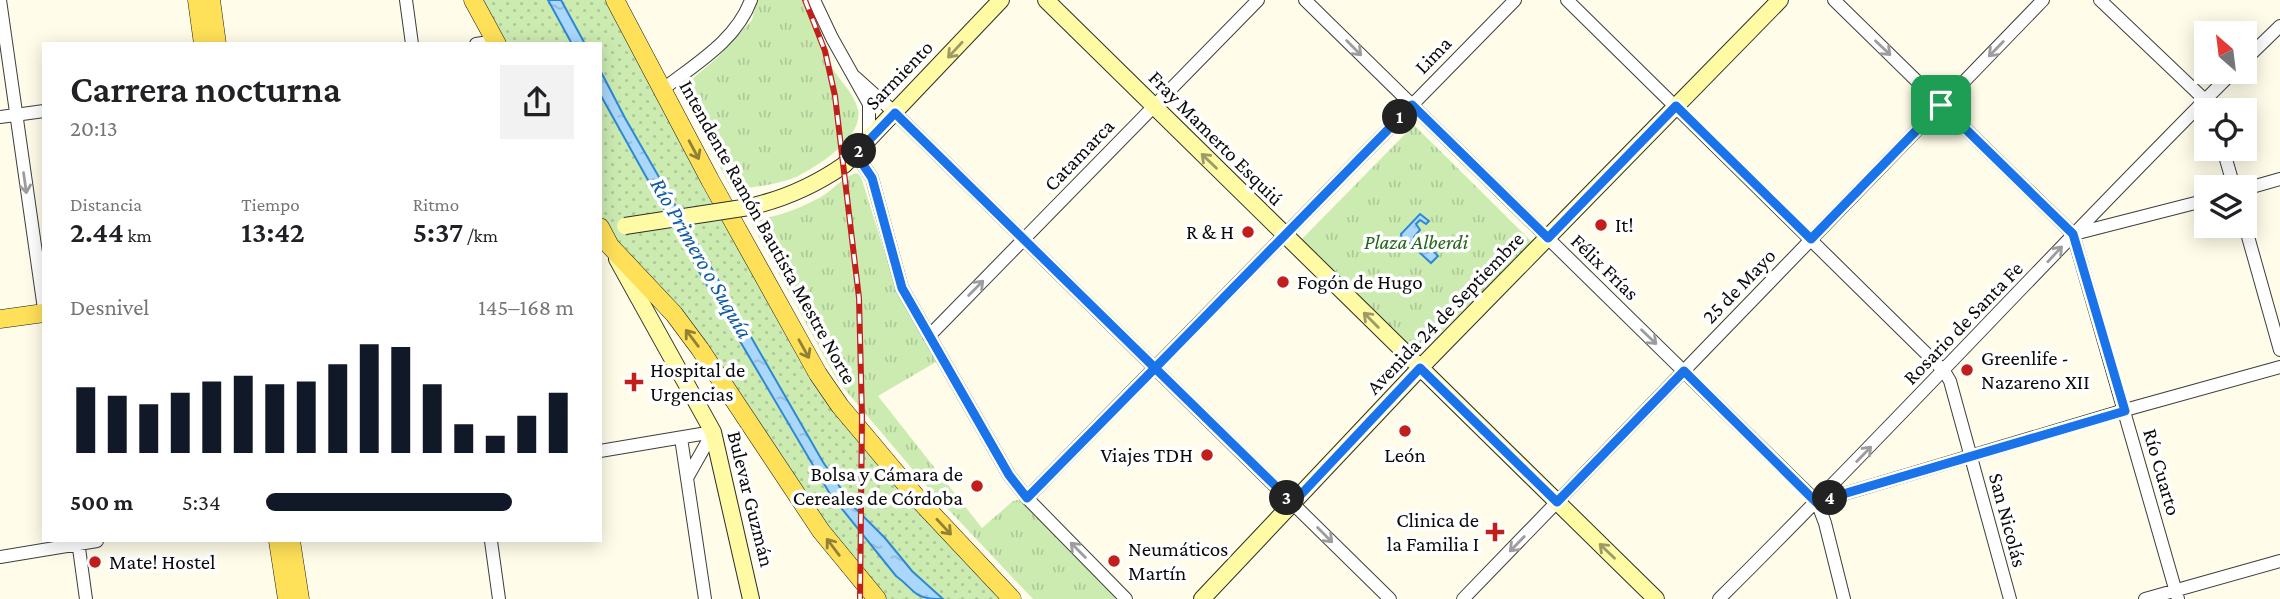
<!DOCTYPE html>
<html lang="es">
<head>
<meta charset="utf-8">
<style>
  body { margin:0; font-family:"Crimson Pro",serif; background:#f2f2f2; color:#202124; height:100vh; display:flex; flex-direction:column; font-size:26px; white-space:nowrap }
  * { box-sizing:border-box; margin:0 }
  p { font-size:23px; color:#757577 }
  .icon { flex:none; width:38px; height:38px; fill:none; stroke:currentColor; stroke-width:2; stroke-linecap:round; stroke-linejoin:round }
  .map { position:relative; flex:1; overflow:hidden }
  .drawer { position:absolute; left:42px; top:42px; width:560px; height:500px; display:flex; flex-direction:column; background:#fff; border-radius:0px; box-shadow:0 4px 18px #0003 }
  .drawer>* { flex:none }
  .needle { width:46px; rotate:332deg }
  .buttons { position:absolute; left:2194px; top:21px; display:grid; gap:14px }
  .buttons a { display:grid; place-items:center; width:63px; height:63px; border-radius:0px; background:#fff; box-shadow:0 4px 18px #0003; font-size:35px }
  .pin { position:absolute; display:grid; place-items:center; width:60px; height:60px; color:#fff; margin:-30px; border-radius:14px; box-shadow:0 4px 10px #0006 }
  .km { position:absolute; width:35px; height:35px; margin:-18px; border-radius:50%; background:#222; color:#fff; font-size:19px; line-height:35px; text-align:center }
  .round { display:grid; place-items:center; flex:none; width:74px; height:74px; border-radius:0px; background:#f2f2f2 }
  .headline { display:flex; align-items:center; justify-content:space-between; height:119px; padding:0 28px }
  h1 { font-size:38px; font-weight:600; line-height:52px }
  .stats { display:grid; grid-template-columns:repeat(3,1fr); gap:10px; height:119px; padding:7px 28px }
  .stats div { display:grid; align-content:center }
  .stats b { font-size:30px; font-weight:600 }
  .stats small { font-size:19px; font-weight:400 }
  .stats p { font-size:19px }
  .chart { height:196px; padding:14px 28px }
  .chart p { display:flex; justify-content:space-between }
  .chart svg { width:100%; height:126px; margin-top:7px; stroke:#111827; stroke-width:6 }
  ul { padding:0 28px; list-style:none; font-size:23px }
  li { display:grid; grid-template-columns:112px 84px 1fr; align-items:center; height:52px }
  li i { height:18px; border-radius:9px; background:#111827 }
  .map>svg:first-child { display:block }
</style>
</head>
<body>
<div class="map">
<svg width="2280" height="599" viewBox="0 0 2280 599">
  <defs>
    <pattern id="grass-dots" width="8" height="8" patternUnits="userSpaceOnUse" patternTransform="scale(1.75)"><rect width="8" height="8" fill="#ccebb1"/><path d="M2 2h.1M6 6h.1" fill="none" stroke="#aec897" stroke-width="1.8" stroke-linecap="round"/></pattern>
    <pattern id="park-tufts" width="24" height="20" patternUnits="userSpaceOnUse" patternTransform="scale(1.75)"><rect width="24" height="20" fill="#ccebb1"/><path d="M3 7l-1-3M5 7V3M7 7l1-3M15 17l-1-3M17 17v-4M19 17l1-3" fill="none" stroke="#aec897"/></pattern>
    <pattern id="water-ripples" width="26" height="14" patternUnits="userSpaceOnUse" patternTransform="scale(1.75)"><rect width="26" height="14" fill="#abd7fa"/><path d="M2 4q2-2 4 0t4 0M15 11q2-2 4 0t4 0" fill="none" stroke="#92b7d5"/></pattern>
  </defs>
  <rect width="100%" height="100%" fill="#fffce9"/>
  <path fill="url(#grass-dots)" d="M 473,0 L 548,0 L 572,44 L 497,44 Z
    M 561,0 L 615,0 L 818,374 L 1012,599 L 943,599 L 912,571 L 874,526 L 852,505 L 823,462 L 625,118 L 600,70 L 600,44 L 585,44 Z
    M 600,94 L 698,270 L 830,494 L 896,576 C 906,583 913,593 924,599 L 877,599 L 757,435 L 600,227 Z"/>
  <path fill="url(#park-tufts)" d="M 757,0 L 803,0 C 812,23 820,47 833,69 C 841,82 855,95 858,110 C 864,137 817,167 796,177 C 777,185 753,187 732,190 L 679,90 L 717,58 L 752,20 Z
    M 1414,125 L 1533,243 L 1415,358 L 1299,242 Z
    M 857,173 L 861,177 L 890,269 L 936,362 L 878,396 L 982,528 L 1013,501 L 1027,498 L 1126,599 L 1033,599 L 930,490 L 837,380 L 750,221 C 776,217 801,209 824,195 C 835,188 844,176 857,173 Z"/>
  <path fill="url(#water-ripples)" stroke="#2d88d5" stroke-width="2" d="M 548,0 L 561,0 L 585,44 L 572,44 Z
    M 600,70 L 625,118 L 823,462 L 852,505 L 885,538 L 912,571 L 943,599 C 911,599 918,592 896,576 L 830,494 L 698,270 L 600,94 Z
    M 1420,214 L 1429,221 L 1426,224 L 1420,220 L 1416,224 L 1420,230 L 1414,237 L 1421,244 L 1424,242 L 1438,256 L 1431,263 L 1407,241 L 1402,240 L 1401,234 Z"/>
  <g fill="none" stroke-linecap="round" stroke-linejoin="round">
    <g stroke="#3e3e3e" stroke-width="14">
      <path id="street" d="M 0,0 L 44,309
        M 406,0 L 412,44
        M 814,0 L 832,38 L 869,104 L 869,139
        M 1305,0 L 1817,502 L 1825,523 L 1844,599
        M 1567,0 L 1944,371 L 1950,381 L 2010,599
        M 1834,0 L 2073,234 L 2178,599
        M 2100,0 L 2205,100 L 2212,110
        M 476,44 L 496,41
        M 2245,60 L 2280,26
        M 855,77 L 895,113 L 1390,599
        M 662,90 C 695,64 736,41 751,0
        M 0,117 L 44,111
        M 2223,149 L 2234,187
        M 852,158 L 862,163 L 872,178 L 902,288 L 1009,475 L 1027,498 L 1126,599
        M 2245,189 L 2280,179
        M 2245,226 L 2280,350
        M 2074,234 L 2207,200
        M 929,336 L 1258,0
        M 681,438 L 705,599
        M 600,451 L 713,432
        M 687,478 L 713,432
        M 1027,498 L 1515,0
        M 1820,501 L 2125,410 L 2280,367
        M 78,541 L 86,599
        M 491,541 L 499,599
        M 0,557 L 97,541
        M 1463,599 L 2043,0
        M 1719,599 C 1894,426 2059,245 2233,72
        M 2145,599 L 2280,561"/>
    </g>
    <g stroke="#2d2d2d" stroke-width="18">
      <path id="secondary" d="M 1046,0 L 1656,599
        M 749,207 C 784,199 814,186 844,165 L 1001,0
        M 617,259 L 713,432 L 751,599
        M 1202,599 L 1420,368 L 1780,0"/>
    </g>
    <g stroke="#1c1c1c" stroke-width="19">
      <path id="primary" d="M 197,0 L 203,44
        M 211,0 L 217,44
        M 473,0 L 497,44
        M 615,0 L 710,180 L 818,374 L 840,406 L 919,500 L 1012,599
        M 600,227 L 610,246 L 674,314 L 700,349 L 821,531 L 877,599
        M 0,319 L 44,313
        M 278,541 L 287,599
        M 291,541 L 300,599"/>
    </g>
    <use href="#street" stroke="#fff" stroke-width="12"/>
    <use href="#secondary" stroke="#fffaa4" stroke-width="16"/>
    <use href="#primary" stroke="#ffe059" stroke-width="18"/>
    <g stroke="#c21e1c" stroke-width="6">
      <path id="rail" d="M 805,0 L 825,51 L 835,96 L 859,298 L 862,416 L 860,599"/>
    </g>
    <use href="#rail" stroke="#fff" stroke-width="3.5" stroke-dasharray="10" stroke-linecap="butt"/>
    <g stroke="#2d2d2d" stroke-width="18" stroke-linecap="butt">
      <path id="secondary-bridge" d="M 625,226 L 749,207"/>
    </g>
    <use href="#secondary-bridge" stroke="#fffaa4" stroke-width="16"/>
  </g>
  <defs><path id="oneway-shaft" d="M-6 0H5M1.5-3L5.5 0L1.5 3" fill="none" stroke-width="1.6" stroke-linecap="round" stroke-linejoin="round" transform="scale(1.75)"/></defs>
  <g stroke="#9d9d9d">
    <use href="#oneway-shaft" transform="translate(1354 48) rotate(45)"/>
    <use href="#oneway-shaft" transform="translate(1883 48) rotate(44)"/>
    <use href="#oneway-shaft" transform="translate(1996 49) rotate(134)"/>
    <use href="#oneway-shaft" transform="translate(25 183) rotate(82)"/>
    <use href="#oneway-shaft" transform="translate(2055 254) rotate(-47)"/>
    <use href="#oneway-shaft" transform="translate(976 288) rotate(-45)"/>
    <use href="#oneway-shaft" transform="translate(1649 337) rotate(44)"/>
    <use href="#oneway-shaft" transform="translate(1864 454) rotate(-46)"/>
    <use href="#oneway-shaft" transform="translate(1325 535) rotate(45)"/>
    <use href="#oneway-shaft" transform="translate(1517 544) rotate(134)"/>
    <use href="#oneway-shaft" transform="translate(1078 550) rotate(-135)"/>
  </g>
  <g stroke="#9d9a67">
    <use href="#oneway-shaft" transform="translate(955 50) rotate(133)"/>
    <use href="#oneway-shaft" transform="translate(1209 161) rotate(-136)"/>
    <use href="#oneway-shaft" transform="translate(1371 320) rotate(-135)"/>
    <use href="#oneway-shaft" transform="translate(1607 551) rotate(-136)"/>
  </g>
  <g stroke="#918036">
    <use href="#oneway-shaft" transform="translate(694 150) rotate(62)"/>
    <use href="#oneway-shaft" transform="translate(692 338) rotate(-127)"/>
    <use href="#oneway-shaft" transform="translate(804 349) rotate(61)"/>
    <use href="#oneway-shaft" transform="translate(944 527) rotate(47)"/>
    <use href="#oneway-shaft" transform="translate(833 547) rotate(-127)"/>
  </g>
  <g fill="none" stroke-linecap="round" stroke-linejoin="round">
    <g stroke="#fff" stroke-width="14">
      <path id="route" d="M 1941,105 L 1811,239 L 1676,106 L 1548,238 L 1412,105 L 1155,368 L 895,113 L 852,158 L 862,163 L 872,178 L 902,288 L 1009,475 L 1027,498 L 1155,368 L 1293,503 L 1420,368 L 1557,502 L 1684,371 L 1816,502 L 2125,411 L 2073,234 L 1941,105"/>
    </g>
    <use href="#route" stroke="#1a73e8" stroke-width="9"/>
  </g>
  <g fill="#c21e1c" stroke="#fff" stroke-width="2.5">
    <circle cx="1601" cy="225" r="7"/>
    <circle cx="1248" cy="232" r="7"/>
    <circle cx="1283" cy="282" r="7"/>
    <circle cx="1967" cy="370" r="7"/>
    <path d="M630.5 371.5h7v7h7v7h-7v7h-7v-7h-7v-7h7z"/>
    <circle cx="1405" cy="431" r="7"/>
    <circle cx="1207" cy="455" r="7"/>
    <circle cx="977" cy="486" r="7"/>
    <path d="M1491.5 521.5h7v7h7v7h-7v7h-7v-7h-7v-7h7z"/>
    <circle cx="1114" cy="561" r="7"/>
    <circle cx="95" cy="562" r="7"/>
  </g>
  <g text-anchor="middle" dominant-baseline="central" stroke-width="7" stroke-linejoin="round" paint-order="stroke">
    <g font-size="21" fill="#0b0b0b" stroke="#fff">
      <text transform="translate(1433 55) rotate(-46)">Lima</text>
      <text transform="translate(899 75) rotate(-46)">Sarmiento</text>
      <text transform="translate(1216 138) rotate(45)">Fray Mamerto Esquiú</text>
      <text transform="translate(1079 155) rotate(-46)">Catamarca</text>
      <text transform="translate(768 232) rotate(61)">Intendente Ramón Bautista Mestre Norte</text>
      <text transform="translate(1605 267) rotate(44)">Félix Frías</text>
      <text transform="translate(1739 286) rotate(-46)">25 de Mayo</text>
      <text transform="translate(1445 313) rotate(-46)">Avenida 24 de Septiembre</text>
      <text transform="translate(1963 323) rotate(-46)">Rosario de Santa Fe</text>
      <text transform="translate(2162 472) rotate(74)">Río Cuarto</text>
      <text transform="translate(751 499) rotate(76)">Bulevar Guzmán</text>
      <text transform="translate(2008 520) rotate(75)">San Nicolás</text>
    </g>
    <g font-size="21" fill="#0b0b0b" stroke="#fff" text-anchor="start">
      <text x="1615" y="225">It!</text>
      <text x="1234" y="232" text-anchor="end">R &amp; H</text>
      <text x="1297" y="282">Fogón de Hugo</text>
      <text x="1981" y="358">Greenlife -<tspan x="1981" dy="24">Nazareno XII</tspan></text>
      <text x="650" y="370">Hospital de<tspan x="650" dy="24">Urgencias</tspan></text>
      <text x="1193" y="455" text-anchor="end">Viajes TDH</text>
      <text x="1405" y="455" text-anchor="middle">León</text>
      <text x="963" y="474" text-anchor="end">Bolsa y Cámara de<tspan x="963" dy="24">Cereales de Córdoba</tspan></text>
      <text x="1479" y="520" text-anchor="end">Clinica de<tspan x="1479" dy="24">la Familia I</tspan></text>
      <text x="1128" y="549">Neumáticos<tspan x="1128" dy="24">Martín</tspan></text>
      <text x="109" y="562">Mate! Hostel</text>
    </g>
    <g font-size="21" font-style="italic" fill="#246519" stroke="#fff">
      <text x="1416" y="242">Plaza Alberdi</text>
    </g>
    <g font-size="23" font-style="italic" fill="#0e59a3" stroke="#fff">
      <text transform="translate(702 258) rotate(60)">Río Primero o Suquía</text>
    </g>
  </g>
</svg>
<div class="buttons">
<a><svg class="needle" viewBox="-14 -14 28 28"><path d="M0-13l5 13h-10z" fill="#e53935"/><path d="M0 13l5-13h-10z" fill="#757577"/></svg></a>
<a><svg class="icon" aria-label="locate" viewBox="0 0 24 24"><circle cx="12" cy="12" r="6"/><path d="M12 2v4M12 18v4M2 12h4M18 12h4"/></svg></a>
<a><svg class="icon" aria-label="layers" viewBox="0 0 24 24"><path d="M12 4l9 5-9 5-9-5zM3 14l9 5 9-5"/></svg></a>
</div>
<div class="pin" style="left:1941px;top:105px;background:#1e9e55"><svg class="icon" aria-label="arrive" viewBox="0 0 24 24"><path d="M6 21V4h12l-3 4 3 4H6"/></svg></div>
<b class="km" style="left:1400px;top:117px">1</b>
<b class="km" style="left:859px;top:151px">2</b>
<b class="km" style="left:1287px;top:498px">3</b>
<b class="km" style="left:1830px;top:498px">4</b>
<section class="drawer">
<div class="headline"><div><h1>Carrera nocturna</h1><p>20:13</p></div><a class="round"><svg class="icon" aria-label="share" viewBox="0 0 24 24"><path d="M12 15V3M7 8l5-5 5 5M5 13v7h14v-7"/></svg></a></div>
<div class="stats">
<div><p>Distancia</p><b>2.44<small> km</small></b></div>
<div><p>Tiempo</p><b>13:42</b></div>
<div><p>Ritmo</p><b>5:37<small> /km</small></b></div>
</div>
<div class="chart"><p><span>Desnivel</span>145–168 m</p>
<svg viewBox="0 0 160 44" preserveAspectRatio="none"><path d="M5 44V21M15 44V24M25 44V27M35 44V23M45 44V19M55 44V17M65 44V20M75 44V19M85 44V13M95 44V6M105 44V7M115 44V20M125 44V34M135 44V38M145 44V31M155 44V23"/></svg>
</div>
<ul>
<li><b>500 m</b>5:34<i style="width:80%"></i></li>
</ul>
</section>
</div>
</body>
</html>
